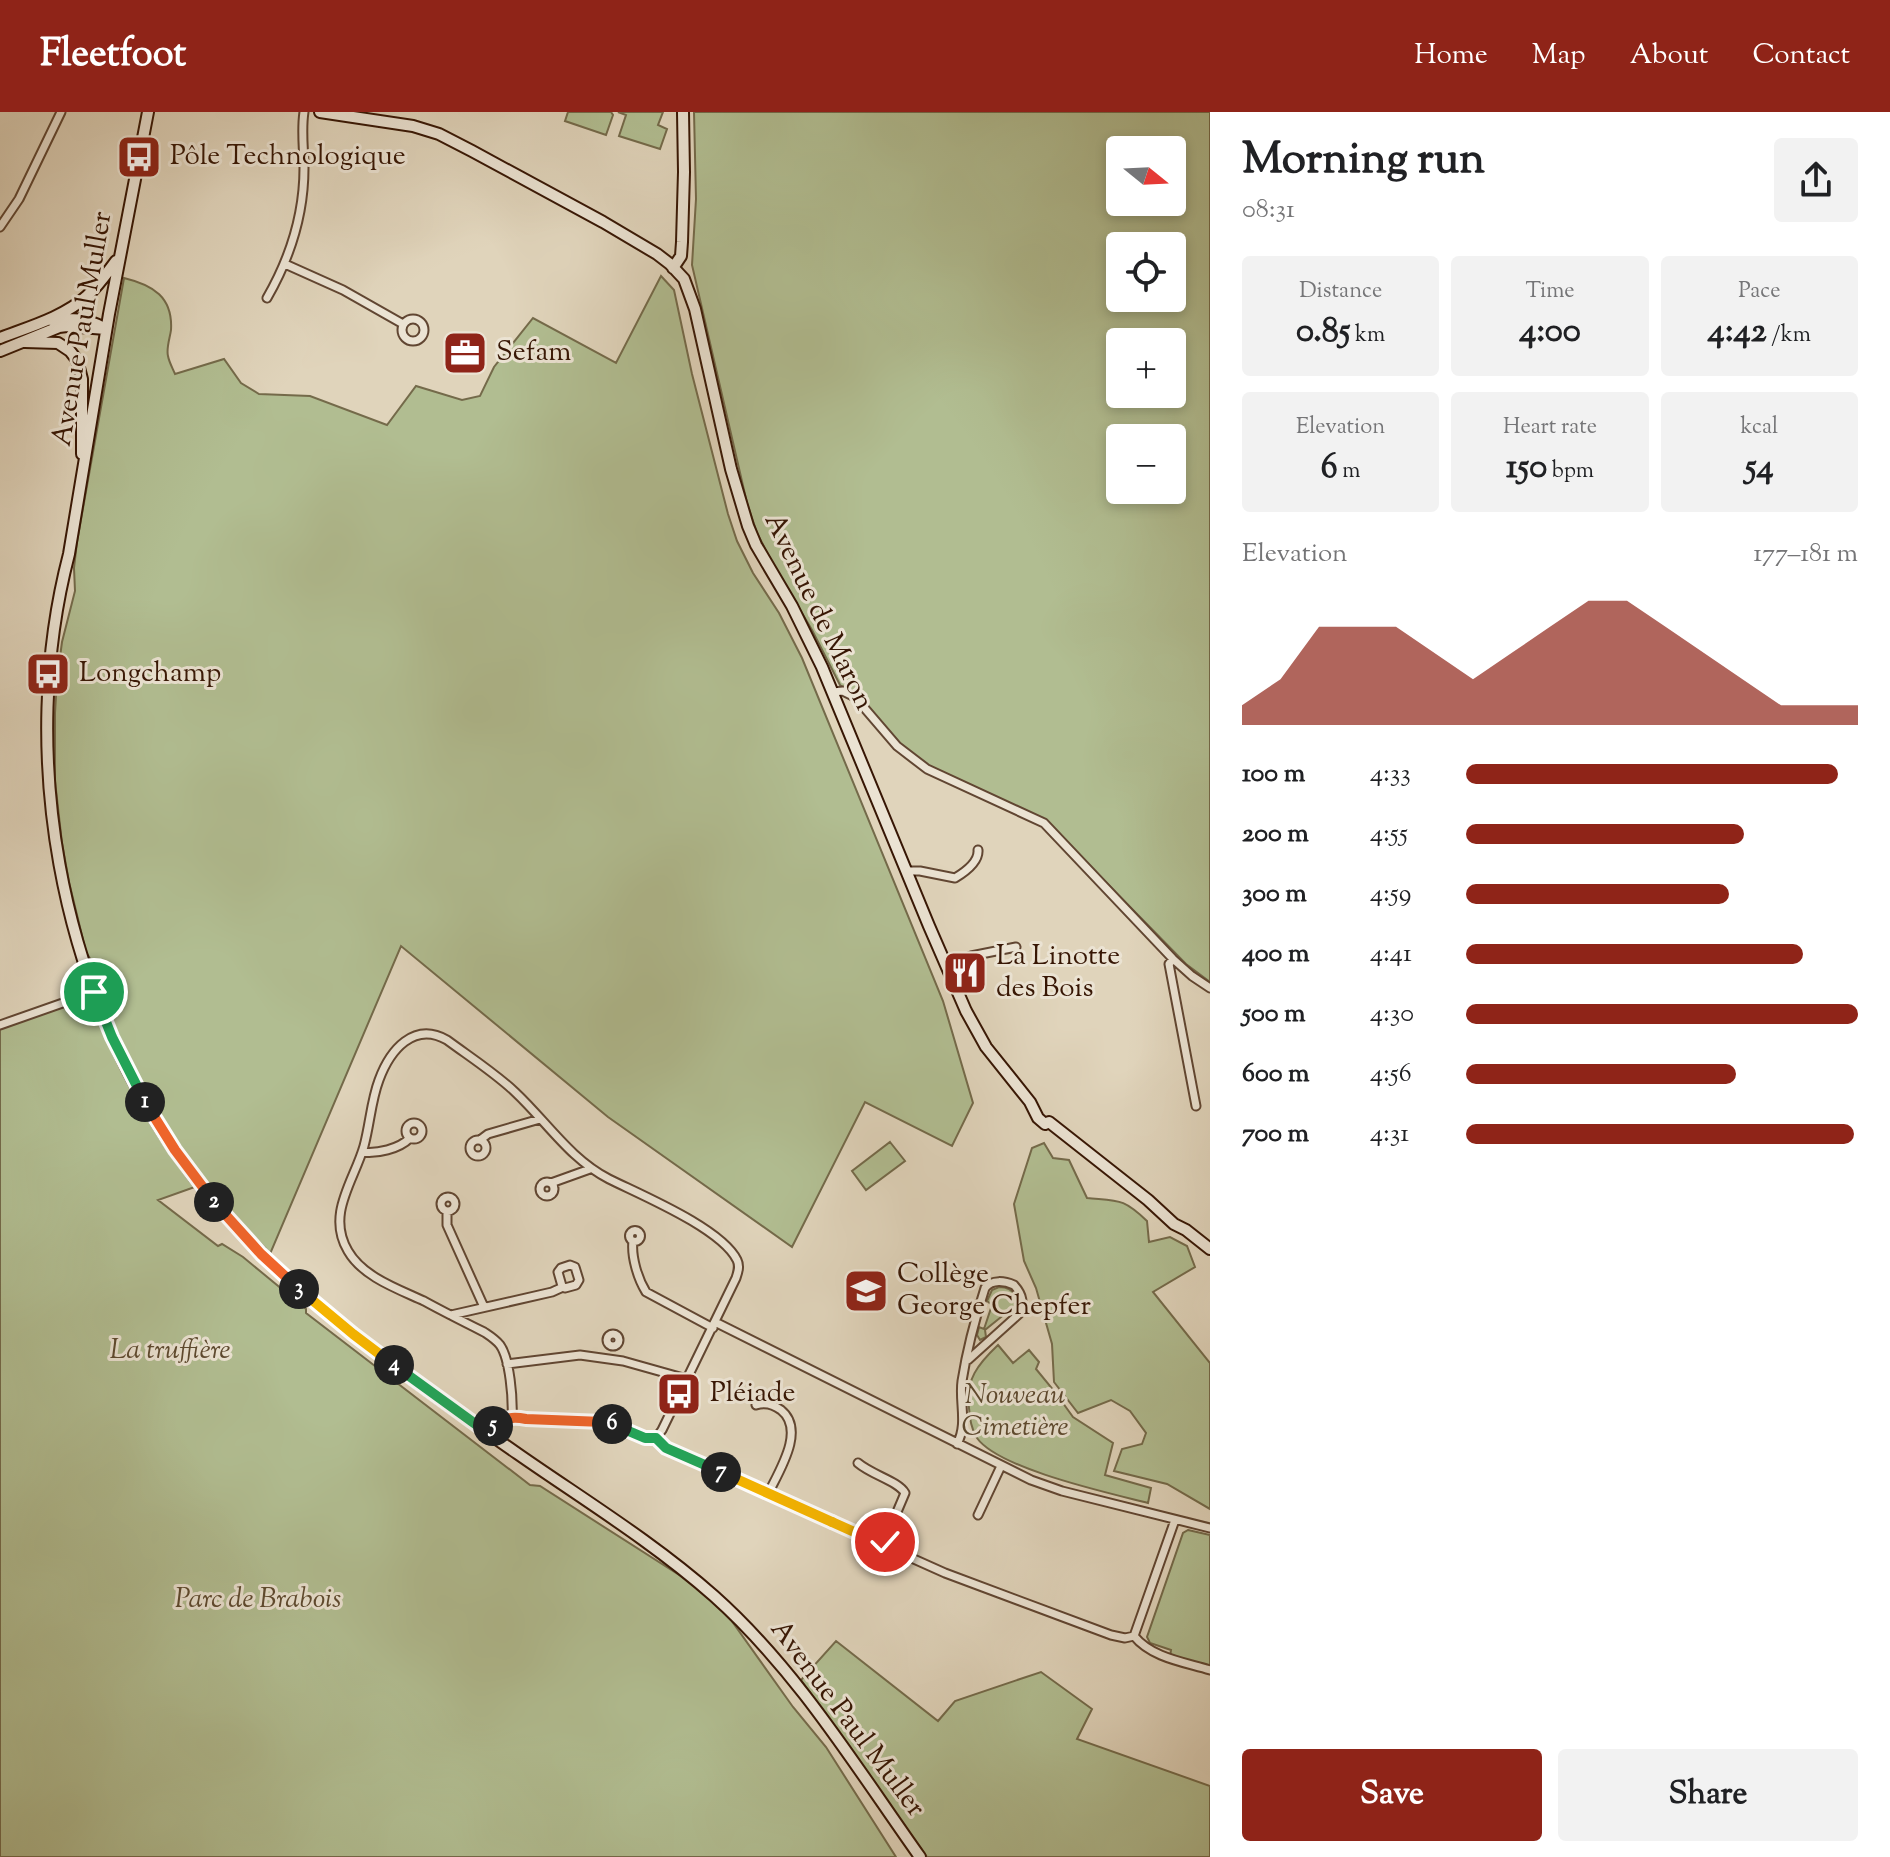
<!DOCTYPE html>
<html lang="en">
<head>
<meta charset="utf-8">
<style>
  body { margin:0; font-family:"Sorts Mill Goudy",serif; background:#f2f2f2; color:#202124; height:100vh; display:flex; flex-direction:column; font-size:30px; white-space:nowrap }
  * { box-sizing:border-box; margin:0 }
  p { font-size:26px; color:#757577 }
  .icon { flex:none; width:44px; height:44px; fill:none; stroke:currentColor; stroke-width:2; stroke-linecap:round; stroke-linejoin:round }
  .map { position:relative; flex:1; overflow:hidden }
  .drawer { display:flex; flex-direction:column; background:#fff; width:680px }
  .drawer>* { flex:none }
  .needle { width:52px; rotate:108deg }
  .buttons { position:absolute; left:1106px; top:24px; display:grid; gap:16px }
  .buttons a { display:grid; place-items:center; width:80px; height:80px; border-radius:8px; background:#fff; box-shadow:0 4px 12px #0003; font-size:40px }
  .pin { position:absolute; display:grid; place-items:center; width:68px; height:68px; color:#fff; margin:-34px; border:4px solid #fff; border-radius:50%; box-shadow:0 2px 8px #0007 }
  .km { position:absolute; width:40px; height:40px; margin:-20px; border-radius:50%; background:#222; color:#fff; font-size:22px; line-height:40px; text-align:center }
  .round { display:grid; place-items:center; flex:none; width:84px; height:84px; border-radius:8px; background:#f2f2f2 }
  .head { display:flex; align-items:center; justify-content:space-between; height:136px; padding:0 32px }
  h1 { font-size:44px; font-weight:700; line-height:60px }
  .stats { display:grid; grid-template-columns:repeat(3,1fr); gap:12px; height:136px; padding:8px 32px }
  .stats div { display:grid; align-content:center; border-radius:8px; background:#f2f2f2; text-align:center }
  .stats b { font-size:34px; font-weight:700 }
  .stats small { font-size:22px; font-weight:400 }
  .stats p { font-size:22px }
  .chart { height:224px; padding:16px 32px }
  .chart p { display:flex; justify-content:space-between }
  .chart svg { width:100%; height:144px; margin-top:8px; fill:#8f2418; opacity:.7 }
  .button { display:flex; gap:16px; margin-top:auto; padding:16px 32px }
  .button a { flex:1; height:92px; border-radius:8px; background:#8f2418; color:#fff; font-size:32px; font-weight:700; line-height:92px; text-align:center }
  .button a+a { background:#f2f2f2; color:#202124 }
  ul { padding:0 32px; list-style:none; font-size:26px }
  li { display:grid; grid-template-columns:128px 96px 1fr; align-items:center; height:60px }
  li i { height:20px; border-radius:10px; background:#8f2418 }
  header { display:flex; align-items:center; gap:48px; box-sizing:border-box; height:112px; padding:0 40px; background:#8f2418; color:#fff }
  header strong { font-size:38px }
  nav { display:flex; gap:44px; margin-inline-start:auto; font-size:28px }
  main { display:flex; flex:1; min-height:0 }
  .map>svg:first-child { display:block }
</style>
</head>
<body>
<header>
<strong>Fleetfoot</strong>
<nav><a>Home</a><a>Map</a><a>About</a><a>Contact</a></nav>
</header>
<main>
<div class="map">
<svg width="1210" height="1745" viewBox="0 0 1210 1745">
  <rect width="100%" height="100%" fill="#e0d4bb"/>
  <filter id="stains"><feTurbulence type="fractalNoise" baseFrequency=".0025" numOctaves="4"/><feColorMatrix values="0 0 0 0 .2 0 0 0 0 .09 0 0 0 0 .02 0 0 0 .5 -.17"/></filter>
  <radialGradient id="worn" r=".72"><stop offset=".6" stop-color="#630" stop-opacity="0"/><stop offset="1" stop-color="#630" stop-opacity=".3"/></radialGradient>
  <path fill="#b1bd91" stroke="#746a4a" stroke-width="2" fill-rule="evenodd" d="M 568,0 L 611,0 L 613,3 L 606,23 L 565,9 Z
    M 618,0 L 663,0 L 658,13 L 667,17 L 660,37 L 619,24 L 626,3 Z
    M 694,0 L 1210,0 L 1210,870 L 1186,852 L 1047,710 L 929,655 L 906,638 L 860,587 L 840,573 L 812,518 L 774,454 L 757,421 L 747,391 L 692,153 L 696,87 ZM 1120,38 L 1172,38 L 1172,90 L 1120,90 ZM 1120,134 L 1172,134 L 1172,186 L 1120,186 ZM 1120,230 L 1172,230 L 1172,282 L 1120,282 ZM 1120,326 L 1172,326 L 1172,378 L 1120,378 Z
    M 661,164 L 674,178 L 692,262 L 728,402 L 737,429 L 753,461 L 779,501 L 802,546 L 943,889 L 973,991 L 952,1034 L 865,990 L 792,1135 L 608,1005 L 401,834 L 270,1142 L 206,1071 L 158,1088 L 218,1134 L 222,1132 L 243,1145 L 306,1197 L 306,1201 L 530,1373 L 540,1374 L 698,1475 L 731,1508 L 793,1595 L 826,1635 L 896,1745 L 0,1745 L 0,917 L 103,880 L 94,853 L 86,840 L 69,770 L 62,731 L 55,669 L 55,601 L 57,567 L 62,530 L 75,479 L 74,456 L 77,430 L 124,166 C 153,173 173,185 171,218 C 170,226 166,236 168,244 C 169,250 173,257 175,262 L 224,247 L 241,271 L 259,282 L 310,284 L 387,313 L 416,274 L 462,288 L 480,284 L 494,255 L 533,206 L 616,251 Z
    M 890,1030 L 905,1049 L 866,1078 L 852,1059 Z
    M 1044,1031 L 1053,1046 L 1069,1048 L 1087,1086 C 1119,1089 1123,1086 1147,1109 L 1149,1130 L 1170,1125 L 1187,1134 L 1195,1155 L 1153,1180 L 1210,1251 L 1210,1397 L 1167,1372 L 1114,1359 L 1122,1337 L 1142,1332 L 1146,1321 L 1130,1299 L 1111,1288 L 1078,1301 L 1054,1270 L 1052,1232 L 1036,1176 L 1024,1149 L 1014,1092 L 1032,1036 Z
    M 999,1175 C 1016,1175 1022,1190 1012,1203 L 1011,1197 L 985,1218 L 986,1225 L 980,1228 L 977,1223 L 979,1215 L 984,1217 L 992,1193 L 987,1189 L 992,1178 Z
    M 998,1233 L 1013,1251 L 1029,1238 L 1039,1250 L 1036,1257 L 1055,1280 L 1073,1305 L 1113,1331 L 1105,1363 L 1151,1376 L 1148,1391 C 1109,1381 999,1357 977,1326 C 971,1317 970,1306 969,1296 C 965,1268 978,1252 998,1233 Z
    M 1188,1418 L 1210,1423 L 1210,1555 L 1170,1545 L 1171,1538 L 1150,1531 L 1147,1525 L 1183,1421 Z
    M 836,1529 L 938,1609 L 955,1589 L 1041,1560 L 1092,1597 L 1077,1627 L 1210,1674 L 1210,1745 L 927,1745 L 801,1568 Z"/>
  <g fill="none" stroke-linecap="round" stroke-linejoin="round">
    <g stroke="#614632" stroke-width="11">
      <path id="street" d="M 0,115 L 19,87 L 61,0
        M 285,152 L 343,178 L 403,212
        M 267,186 C 290,146 304,102 304,56 C 304,37 301,19 304,0
        M402 218a11 11 0 1 1 22 0a11 11 0 1 1-22 0Z
        M 833,580 L 843,579 L 855,585 L 897,634 L 927,657 L 1044,711 L 1173,847 L 1192,864 L 1210,876
        M 907,759 L 920,759 L 955,766 C 965,760 979,750 978,738
        M 1173,847 L 1169,852 L 1196,994
        M 946,854 L 971,844 L 1016,835
        M 0,913 L 94,880
        M406 1019a8 8 0 1 1 16 0a8 8 0 1 1-16 0Z
        M 480,1028 L 488,1022 L 540,1007
        M470 1036a8 8 0 1 1 16 0a8 8 0 1 1-16 0Z
        M 362,1040 C 377,1042 399,1037 410,1026
        M540 1077a7 7 0 1 1 14 0a7 7 0 1 1-14 0Z
        M 551,1071 L 590,1057
        M441 1092a7 7 0 1 1 14 0a7 7 0 1 1-14 0Z
        M 447,1099 L 447,1113 L 484,1195
        M629.5 1124a5.5 5.5 0 1 1 11 0a5.5 5.5 0 1 1-11 0Z
        M 633,1129 C 631,1145 638,1167 646,1180 L 713,1216
        M 570,1153 L 575,1155 L 579,1168 L 576,1173 L 565,1176 L 562,1174 L 558,1160 L 561,1156 Z
        M 451,1203 L 552,1180 L 563,1175
        M 715,1210 L 1031,1368 L 1062,1379 L 1210,1416
        M607 1228a6 6 0 1 1 12 0a6 6 0 1 1-12 0Z
        M 507,1252 L 580,1243 L 623,1249 L 687,1267
        M 756,1293 C 765,1290 773,1292 781,1298 C 806,1318 779,1359 768,1382
        M 512,1305 C 513,1287 510,1247 500,1233 C 495,1227 490,1224 484,1220 C 464,1210 444,1200 424,1189 C 398,1177 363,1165 348,1139 C 326,1102 354,1069 364,1034 C 370,1012 371,989 379,968 C 390,938 414,909 447,928 C 470,945 495,961 515,980 C 547,1010 570,1047 609,1067 C 641,1083 721,1116 737,1148 C 740,1154 738,1160 736,1166 L 662,1318 L 656,1326
        M 485,1319 C 500,1310 508,1302 526,1307 C 549,1308 588,1306 609,1311 C 624,1315 641,1330 656,1326 L 666,1336 L 945,1461 L 1111,1523 L 1125,1526 L 1134,1524
        M 957,1332 C 968,1312 959,1290 962,1269 C 967,1237 975,1207 985,1176 C 992,1167 1005,1169 1014,1173 C 1023,1183 1024,1191 1019,1202 L 968,1248
        M 858,1351 C 872,1363 898,1369 905,1381 L 883,1433
        M 978,1403 L 1001,1354
        M 1134,1524 L 1175,1408
        M 1134,1524 C 1152,1546 1184,1550 1210,1558"/>
    </g>
    <g stroke="#371604" stroke-width="14">
      <path id="secondary" d="M 148,0 L 109,202 L 69,442 C 17,641 60,872 176,1040 C 225,1111 288,1171 356,1224 C 409,1266 463,1304 518,1342 C 584,1388 653,1430 714,1484 C 797,1558 856,1655 920,1745
        M 320,0 L 413,14 L 439,22 L 472,39 L 603,110 L 657,142 L 670,152 L 684,167 L 695,197 L 731,357 L 748,414 L 756,433 L 792,494 L 822,555 L 929,814 L 966,899 L 986,935 L 1030,990 L 1038,1006 L 1045,1012 L 1049,1010 L 1148,1088 L 1174,1112 L 1186,1118 L 1210,1137
        M 673,156 L 681,144 L 682,130 L 684,60 L 683,0
        M 51,208 C 70,206 87,206 104,216
        M 0,226 C 29,215 64,205 87,184 C 99,173 107,161 116,149
        M 25,230 L 58,231 L 70,239 L 77,248 L 82,267 L 82,342
        M 0,239 L 59,215 L 67,214 L 106,217"/>
    </g>
    <use href="#street" stroke="#ebe3d3" stroke-width="7"/>
    <use href="#secondary" stroke="#ebe3d3" stroke-width="10"/>
  </g>
  <g fill="none" stroke-linecap="round" stroke-linejoin="round">
    <g stroke="#fff" stroke-width="16">
      <path id="split-1" d="M 94,880 L 112,925 L 145,990"/>
    </g>
    <g stroke="#fff" stroke-width="16">
      <path id="split-2" d="M 145,990 L 175,1038 L 214,1090"/>
    </g>
    <g stroke="#fff" stroke-width="16">
      <path id="split-3" d="M 214,1090 L 261,1142 L 299,1177"/>
    </g>
    <g stroke="#fff" stroke-width="16">
      <path id="split-4" d="M 299,1177 L 353,1222 L 394,1253"/>
    </g>
    <g stroke="#fff" stroke-width="16">
      <path id="split-5" d="M 394,1253 L 485,1319 L 493,1314"/>
    </g>
    <g stroke="#fff" stroke-width="16">
      <path id="split-6" d="M 493,1314 C 507,1306 511,1304 526,1307 L 603,1310 L 612,1312"/>
    </g>
    <g stroke="#fff" stroke-width="16">
      <path id="split-7" d="M 612,1312 L 645,1326 L 656,1326 L 666,1336 L 721,1360"/>
    </g>
    <g stroke="#fff" stroke-width="16">
      <path id="split-8" d="M 721,1360 L 832,1410"/>
    </g>
    <g stroke="#fff" stroke-width="16">
      <path id="split-9" d="M 832,1410 L 883,1433 L 885,1430"/>
    </g>
    <use href="#split-1" stroke="#22a559" stroke-width="10"/>
    <use href="#split-2" stroke="#f0652b" stroke-width="10"/>
    <use href="#split-3" stroke="#f0652b" stroke-width="10"/>
    <use href="#split-4" stroke="#f5b400" stroke-width="10"/>
    <use href="#split-5" stroke="#22a559" stroke-width="10"/>
    <use href="#split-6" stroke="#f0652b" stroke-width="10"/>
    <use href="#split-7" stroke="#22a559" stroke-width="10"/>
    <use href="#split-8" stroke="#f5b400" stroke-width="10"/>
    <use href="#split-9" stroke="#f5b400" stroke-width="10"/>
  </g>
  <defs>
    <g id="bus-square" transform="scale(2.3)"><rect x="-9" y="-9" width="18" height="18" rx="4" fill="#8f2418" stroke="#ebe3d3"/><path d="M-5-6H5V4H4V6H2V4H-2V6H-4V4H-5ZM-3.5-4V0h7V-4ZM-3.5 1.2v1.5H-2V1.2ZM2 1.2v1.5H3.5V1.2Z" fill="#fff"/></g>
    <g id="office-square" transform="scale(2.3)"><rect x="-9" y="-9" width="18" height="18" rx="4" fill="#8f2418" stroke="#ebe3d3"/><path d="M-6-3h4V-5.5h4V-3h4V5H-6ZM-1-4.5V-3h2v-1.5ZM-6 0V1H6V0Z" fill="#fff"/></g>
    <g id="restaurant-square" transform="scale(2.3)"><rect x="-9" y="-9" width="18" height="18" rx="4" fill="#8f2418" stroke="#ebe3d3"/><path d="M-5-6h1v4h1v-4h1v4h1v-4h1v5L-1.5 .5V6h-2V.5L-5-1ZM5-6V6H3V1.5H1.5Q1.5-4 5-6Z" fill="#fff"/></g>
    <g id="school-square" transform="scale(2.3)"><rect x="-9" y="-9" width="18" height="18" rx="4" fill="#8f2418" stroke="#ebe3d3"/><path d="M0-5L7-2L0 1L-7-2ZM-4 1L0 2.5L4 1V4Q0 6-4 4Z" fill="#fff"/></g>
  </defs>
  <g fill-rule="evenodd">
    <use href="#bus-square" x="139" y="45"/>
    <use href="#office-square" x="465" y="241"/>
    <use href="#bus-square" x="48" y="562"/>
    <use href="#restaurant-square" x="965" y="861"/>
    <use href="#school-square" x="866" y="1179"/>
    <use href="#bus-square" x="679" y="1282"/>
  </g>
  <g text-anchor="middle" dominant-baseline="central" stroke-width="6" stroke-linejoin="round" paint-order="stroke">
    <g font-size="28" fill="#371604" stroke="#ebe3d3" text-anchor="start">
      <text x="170" y="45">Pôle Technologique</text>
      <text x="496" y="241">Sefam</text>
      <text x="79" y="562">Longchamp</text>
      <text x="996" y="845">La Linotte<tspan x="996" dy="32">des Bois</tspan></text>
      <text x="897" y="1163">Collège<tspan x="897" dy="32">George Chepfer</tspan></text>
      <text x="710" y="1282">Pléiade</text>
    </g>
    <g font-size="28" fill="#371604" stroke="#ebe3d3">
      <text transform="translate(83 217) rotate(-80)">Avenue Paul Muller</text>
      <text transform="translate(818 500) rotate(64)">Avenue de Maron</text>
      <text transform="translate(847 1607) rotate(53)">Avenue Paul Muller</text>
    </g>
    <g font-size="28" font-style="italic" fill="#5c482e" stroke="#ebe3d3">
      <text x="170" y="1239">La truffière</text>
      <text x="1015" y="1284">Nouveau<tspan x="1015" dy="32">Cimetière</tspan></text>
      <text x="258" y="1488">Parc de Brabois</text>
    </g>
  </g>
  <rect width="100%" height="100%" filter="url(#stains)"/>
  <rect width="100%" height="100%" fill="url(#worn)"/>
</svg>
<div class="buttons">
<a><svg class="needle" viewBox="-14 -14 28 28"><path d="M0-13l5 13h-10z" fill="#e53935"/><path d="M0 13l5-13h-10z" fill="#757577"/></svg></a>
<a><svg class="icon" aria-label="locate" viewBox="0 0 24 24"><circle cx="12" cy="12" r="6"/><path d="M12 2v4M12 18v4M2 12h4M18 12h4"/></svg></a>
<a>+</a>
<a>−</a>
</div>
<div class="pin" style="left:94px;top:880px;background:#1e9e55"><svg class="icon" aria-label="arrive" viewBox="0 0 24 24"><path d="M6 21V4h12l-3 4 3 4H6"/></svg></div>
<div class="pin" style="left:885px;top:1430px;background:#d93025"><svg class="icon" aria-label="check" viewBox="0 0 24 24"><path d="M5 12l5 5 9-10"/></svg></div>
<b class="km" style="left:145px;top:990px">1</b>
<b class="km" style="left:214px;top:1090px">2</b>
<b class="km" style="left:299px;top:1177px">3</b>
<b class="km" style="left:394px;top:1253px">4</b>
<b class="km" style="left:493px;top:1314px">5</b>
<b class="km" style="left:612px;top:1312px">6</b>
<b class="km" style="left:721px;top:1360px">7</b>
</div>
<section class="drawer">
<div class="head"><div><h1>Morning run</h1><p>08:31</p></div><a class="round"><svg class="icon" aria-label="share" viewBox="0 0 24 24"><path d="M12 15V3M7 8l5-5 5 5M5 13v7h14v-7"/></svg></a></div>
<div class="stats">
<div><p>Distance</p><b>0.85<small> km</small></b></div>
<div><p>Time</p><b>4:00</b></div>
<div><p>Pace</p><b>4:42<small> /km</small></b></div>
</div>
<div class="stats">
<div><p>Elevation</p><b>6<small> m</small></b></div>
<div><p>Heart rate</p><b>150<small> bpm</small></b></div>
<div><p>kcal</p><b>54</b></div>
</div>
<div class="chart"><p><span>Elevation</span>177–181 m</p>
<svg viewBox="0 0 160 44" preserveAspectRatio="none"><path d="M0 44V38L10 30L20 14L30 14L40 14L50 22L60 30L70 22L80 14L90 6L100 6L110 14L120 22L130 30L140 38L150 38L160 38V44z"/></svg>
</div>
<ul>
<li><b>100 m</b>4:33<i style="width:95%"></i></li>
<li><b>200 m</b>4:55<i style="width:71%"></i></li>
<li><b>300 m</b>4:59<i style="width:67%"></i></li>
<li><b>400 m</b>4:41<i style="width:86%"></i></li>
<li><b>500 m</b>4:30<i style="width:100%"></i></li>
<li><b>600 m</b>4:56<i style="width:69%"></i></li>
<li><b>700 m</b>4:31<i style="width:99%"></i></li>
</ul>
<div class="button"><a>Save</a><a>Share</a></div>
</section>
</main>
</body>
</html>
